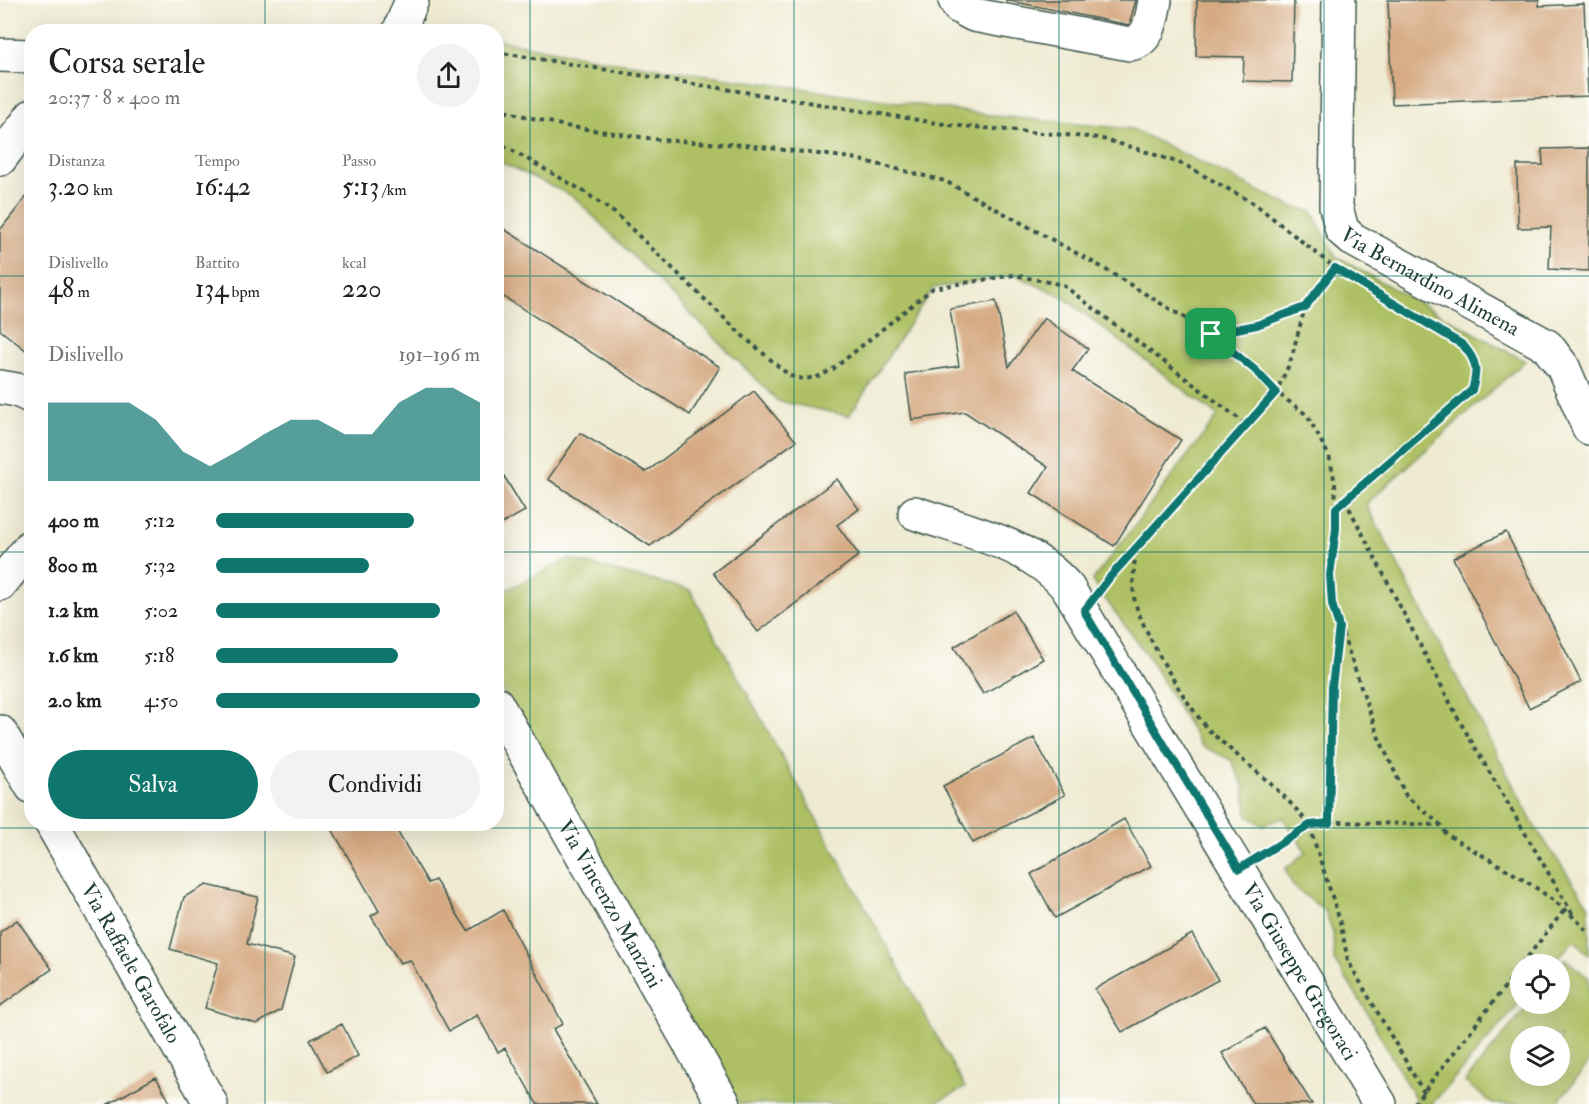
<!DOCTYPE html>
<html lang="it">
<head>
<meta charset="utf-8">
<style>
  body { margin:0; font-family:"IM FELL Double Pica",serif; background:#f2f2f2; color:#202124; height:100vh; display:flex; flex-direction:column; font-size:22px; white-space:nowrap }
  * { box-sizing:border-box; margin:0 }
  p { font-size:20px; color:#757577 }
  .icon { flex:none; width:33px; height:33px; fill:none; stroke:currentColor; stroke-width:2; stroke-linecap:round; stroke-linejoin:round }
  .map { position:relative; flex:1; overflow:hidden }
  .details { position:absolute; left:24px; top:24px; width:480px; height:807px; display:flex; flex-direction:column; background:#fff; border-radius:24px; box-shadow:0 6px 24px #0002 }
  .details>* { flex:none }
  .fabs { position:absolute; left:1510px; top:954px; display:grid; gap:12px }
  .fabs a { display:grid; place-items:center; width:60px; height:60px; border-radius:50%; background:#fff; box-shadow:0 6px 24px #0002; font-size:30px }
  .pin { position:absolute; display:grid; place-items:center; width:51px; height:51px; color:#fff; margin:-26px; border-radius:12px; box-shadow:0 3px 9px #0006 }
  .round { display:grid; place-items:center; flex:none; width:63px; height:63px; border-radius:32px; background:#f2f2f2 }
  .headline { display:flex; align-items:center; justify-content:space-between; height:102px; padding:0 24px }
  h1 { font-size:33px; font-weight:600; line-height:45px }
  .stats { display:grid; grid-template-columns:repeat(3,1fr); gap:9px; height:102px; padding:6px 24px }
  .stats div { display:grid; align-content:center }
  .stats b { font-size:26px; font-weight:600 }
  .stats small { font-size:16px; font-weight:400 }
  .stats p { font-size:16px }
  .chart { height:168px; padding:12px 24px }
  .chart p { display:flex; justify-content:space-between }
  .chart svg { width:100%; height:108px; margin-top:6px; fill:#0f766e; opacity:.7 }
  .action { display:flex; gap:12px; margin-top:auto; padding:12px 24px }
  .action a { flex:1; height:69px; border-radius:36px; background:#0f766e; color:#fff; font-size:24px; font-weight:600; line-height:69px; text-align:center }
  .action a+a { background:#f2f2f2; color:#202124 }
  ul { padding:0 24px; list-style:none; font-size:20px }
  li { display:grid; grid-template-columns:96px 72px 1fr; align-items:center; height:45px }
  li i { height:15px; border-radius:8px; background:#0f766e }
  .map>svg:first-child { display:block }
</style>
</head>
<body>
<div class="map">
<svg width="1589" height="1104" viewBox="0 0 1589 1104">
  <rect width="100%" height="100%" fill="#fdfcf7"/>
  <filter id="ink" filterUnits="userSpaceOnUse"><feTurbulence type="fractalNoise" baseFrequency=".0167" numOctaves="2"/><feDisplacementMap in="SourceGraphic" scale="12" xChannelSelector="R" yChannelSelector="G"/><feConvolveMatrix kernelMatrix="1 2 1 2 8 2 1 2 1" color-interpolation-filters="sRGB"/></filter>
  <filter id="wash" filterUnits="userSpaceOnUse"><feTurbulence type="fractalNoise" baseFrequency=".008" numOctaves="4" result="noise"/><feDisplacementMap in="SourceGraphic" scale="24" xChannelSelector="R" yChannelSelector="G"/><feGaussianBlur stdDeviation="1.35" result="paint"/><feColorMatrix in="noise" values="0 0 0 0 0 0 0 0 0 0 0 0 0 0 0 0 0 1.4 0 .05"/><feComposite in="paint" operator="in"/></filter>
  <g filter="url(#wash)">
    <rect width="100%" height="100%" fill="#efebd3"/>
    <path fill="#aec064" stroke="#667e4c" stroke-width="1.5" fill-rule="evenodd" d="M 497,40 L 609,61 L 996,116 L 1132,129 L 1292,207 L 1312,211 L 1336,257 L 1525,361 L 1366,504 L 1535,827 L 1589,906 L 1589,955 L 1574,940 L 1553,964 L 1521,964 L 1521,1001 L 1432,1104 L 1418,1104 L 1364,1007 L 1334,960 L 1333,932 L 1325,911 L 1293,886 L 1285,869 L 1306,852 L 1283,818 L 1262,825 L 1247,815 L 1244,787 L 1231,760 L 1201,746 L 1149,658 L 1092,581 L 1218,416 L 1060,295 L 1014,275 L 933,288 L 849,416 L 778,401 L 574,197 L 497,160 Z
      M 568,559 L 690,590 L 965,1088 L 932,1104 L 739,1104 L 497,681 L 496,595 Z
      M 1565,959 L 1589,978 L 1589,1063 L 1556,1104 L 1493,1104 L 1465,1082 L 1529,1004 L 1560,1004 L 1560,965 ZM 1560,1036 L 1560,1076 L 1521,1076 L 1521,1036 Z"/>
    <g id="blocks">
      <path fill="#d6aa83" d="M 1005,0 L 1136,0 L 1129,25 Z
        M 1197,0 L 1294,0 L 1292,82 L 1243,81 L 1244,57 L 1196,56 Z
        M 1388,0 L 1539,0 L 1539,6 L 1584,4 L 1588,96 L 1392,104 Z
        M 1589,148 L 1589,271 L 1549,269 L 1551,227 L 1518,228 L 1517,165 L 1543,165 L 1542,149 Z
        M 32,190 L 32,355 L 0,330 L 0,230 Z
        M 496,224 L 720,367 L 690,415 L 496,292 Z
        M 996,301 L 1009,367 L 1044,318 L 1088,349 L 1072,371 L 1181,440 L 1114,546 L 1031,493 L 1048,467 L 965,412 L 912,420 L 905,374 L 959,366 L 950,309 Z
        M 754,391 L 796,441 L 650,546 L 548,479 L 580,433 L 646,472 Z
        M 496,463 L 525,511 L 496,527 Z
        M 837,479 L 859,509 L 837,525 L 859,555 L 758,632 L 713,573 Z
        M 1506,532 L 1581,682 L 1529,708 L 1453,558 Z
        M 1013,611 L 1043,659 L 983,694 L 954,647 Z
        M 1034,738 L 1065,795 L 973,843 L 943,786 Z
        M 1124,819 L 1151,866 L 1055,918 L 1031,874 Z
        M 329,824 L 393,824 L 428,883 L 435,880 L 468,931 L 503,910 L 563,1024 L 553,1029 L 597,1104 L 537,1104 L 505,1048 L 498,1052 L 477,1015 L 449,1031 L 410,960 L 400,963 L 371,916 L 379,911 Z
        M 207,885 L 258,897 L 247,944 L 295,957 L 281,1010 L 257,1024 L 205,1008 L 218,963 L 170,949 L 184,897 Z
        M 17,920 L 52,969 L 0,1006 L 0,932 Z
        M 1192,934 L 1218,980 L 1122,1032 L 1095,989 Z
        M 342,1024 L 358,1056 L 327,1072 L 310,1040 Z
        M 1265,1028 L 1312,1104 L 1253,1104 L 1222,1053 Z
        M 156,1077 L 171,1104 L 108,1104 Z"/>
    </g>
  </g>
  <g filter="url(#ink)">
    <use href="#blocks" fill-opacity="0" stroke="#3e574c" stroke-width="1.5"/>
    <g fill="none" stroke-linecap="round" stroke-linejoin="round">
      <g stroke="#3e574c" stroke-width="36">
        <g id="minor">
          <path d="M 955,0 L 959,7 L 974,15 L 1130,44 C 1150,41 1152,17 1155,0"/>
          <path id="s1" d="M 1339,0 L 1336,207 L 1342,230 L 1352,239 L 1547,346 L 1563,367 L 1589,428"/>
          <path d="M 399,32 L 412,0"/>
          <path d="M 0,55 L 32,56"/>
          <path d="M 0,159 L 32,116"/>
          <path d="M 0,387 L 17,390 L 32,397"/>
          <path id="s2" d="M 915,513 C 969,532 1030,543 1068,588 L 1380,1104"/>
          <path d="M 0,584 L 32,545"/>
          <path id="s3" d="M 496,703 L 724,1104"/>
          <path d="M 0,732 L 32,787"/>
          <path id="s4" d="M 52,824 L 211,1104"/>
        </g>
      </g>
      <path stroke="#3e574c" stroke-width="4" stroke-dasharray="4.5 4.5" stroke-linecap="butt" d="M 496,52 L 949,125 L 1099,138 L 1138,149 L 1185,165 L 1255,204 L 1335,268 L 1463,345 C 1477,361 1478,370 1472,390 L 1336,508
        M 496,109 L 565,126 L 661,140 L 744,145 L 852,158 L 945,181 L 1098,265 L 1211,334 L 1255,370 L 1276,392 L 1307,415 L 1329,456 L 1335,483 L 1337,529 L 1330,565 L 1332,604 L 1379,738 L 1406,796 L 1441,825
        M 496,141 L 583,191 L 616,214 L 744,337 L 790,376 L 803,379 L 817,377 L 832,370 L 933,288 L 1014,275 L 1063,285 L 1247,425
        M 1211,334 L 1257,325 L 1304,307
        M 1345,500 L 1459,720 L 1573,915
        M 1135,552 C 1135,566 1132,583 1134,597 C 1138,625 1192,716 1214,735 C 1247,765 1282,789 1309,825 L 1264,854
        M 1101,589 L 1276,392 L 1290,363 L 1305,307 L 1335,268
        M 1329,823 L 1332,687 L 1338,631
        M 1522,964 L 1565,909
        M 1424,1093 L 1348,961 L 1340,921 L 1309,825 L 1340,822 L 1441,825 L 1446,834 C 1495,864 1551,890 1589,933
        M 1414,1104 L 1521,966"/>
      <use href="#minor" stroke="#fff" stroke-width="33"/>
    </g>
  </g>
  <g fill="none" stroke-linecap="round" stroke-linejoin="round" filter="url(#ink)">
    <g stroke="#fff" stroke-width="12">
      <path id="route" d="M 1335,268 L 1463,345 C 1477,361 1478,370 1472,390 L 1336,508 L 1336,529 L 1330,575 L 1332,604 L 1339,627 L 1332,687 L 1329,823 L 1310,825 L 1239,869 L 1084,611 L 1110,577 L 1276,392 L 1255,370 L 1211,334 L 1257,325 L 1305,307 Z"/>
    </g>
    <use href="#route" stroke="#0f766e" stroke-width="8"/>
  </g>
  <path fill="none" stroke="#0f766e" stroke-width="1.5" stroke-opacity="0.55" d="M 265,0 L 265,32M 530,0 L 530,1104M 794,0 L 794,1104M 1059,0 L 1059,1104M 1324,0 L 1324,1104M 0,276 L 32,276M 496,276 L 1589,276M 0,552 L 32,552M 496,552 L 1589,552M 265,824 L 265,1104M 0,828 L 1589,828"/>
  <g text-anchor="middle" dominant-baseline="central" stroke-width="6" stroke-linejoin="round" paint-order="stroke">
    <g font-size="21" fill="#1f3d34" stroke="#fdfcf7">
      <text stroke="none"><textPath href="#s1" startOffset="333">Via Bernardino Alimena</textPath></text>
      <text stroke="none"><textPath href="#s3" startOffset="231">Via Vincenzo Manzini</textPath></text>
      <text stroke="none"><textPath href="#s4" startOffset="160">Via Raffaele Garofalo</textPath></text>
      <text stroke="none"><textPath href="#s2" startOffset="621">Via Giuseppe Gregoraci</textPath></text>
    </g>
  </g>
</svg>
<div class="fabs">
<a><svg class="icon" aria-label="locate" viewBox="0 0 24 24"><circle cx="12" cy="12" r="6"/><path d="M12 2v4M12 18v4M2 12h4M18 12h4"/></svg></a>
<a><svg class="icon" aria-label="layers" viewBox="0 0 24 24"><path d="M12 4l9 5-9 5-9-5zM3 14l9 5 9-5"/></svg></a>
</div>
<div class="pin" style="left:1211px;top:334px;background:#1e9e55"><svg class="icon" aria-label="arrive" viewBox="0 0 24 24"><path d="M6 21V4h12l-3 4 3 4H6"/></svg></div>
<section class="details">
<div class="headline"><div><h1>Corsa serale</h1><p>20:37 · 8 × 400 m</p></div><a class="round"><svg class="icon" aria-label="share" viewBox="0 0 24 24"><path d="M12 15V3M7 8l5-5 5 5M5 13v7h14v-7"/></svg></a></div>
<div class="stats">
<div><p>Distanza</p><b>3.20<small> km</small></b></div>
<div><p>Tempo</p><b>16:42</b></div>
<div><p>Passo</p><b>5:13<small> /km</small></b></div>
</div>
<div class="stats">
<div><p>Dislivello</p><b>48<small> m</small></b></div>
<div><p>Battito</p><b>134<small> bpm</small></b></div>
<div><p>kcal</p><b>220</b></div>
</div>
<div class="chart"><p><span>Dislivello</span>191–196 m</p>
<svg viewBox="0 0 160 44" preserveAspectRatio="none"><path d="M0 44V12L10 12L20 12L30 12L40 19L50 32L60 38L70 32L80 25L90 19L100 19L110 25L120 25L130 12L140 6L150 6L160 12V44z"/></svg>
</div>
<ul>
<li><b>400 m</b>5:12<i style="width:75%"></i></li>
<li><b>800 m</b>5:32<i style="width:58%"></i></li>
<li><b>1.2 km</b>5:02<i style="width:85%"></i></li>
<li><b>1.6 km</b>5:18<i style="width:69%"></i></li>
<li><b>2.0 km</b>4:50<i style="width:100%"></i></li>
</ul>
<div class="action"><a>Salva</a><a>Condividi</a></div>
</section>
</div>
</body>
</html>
